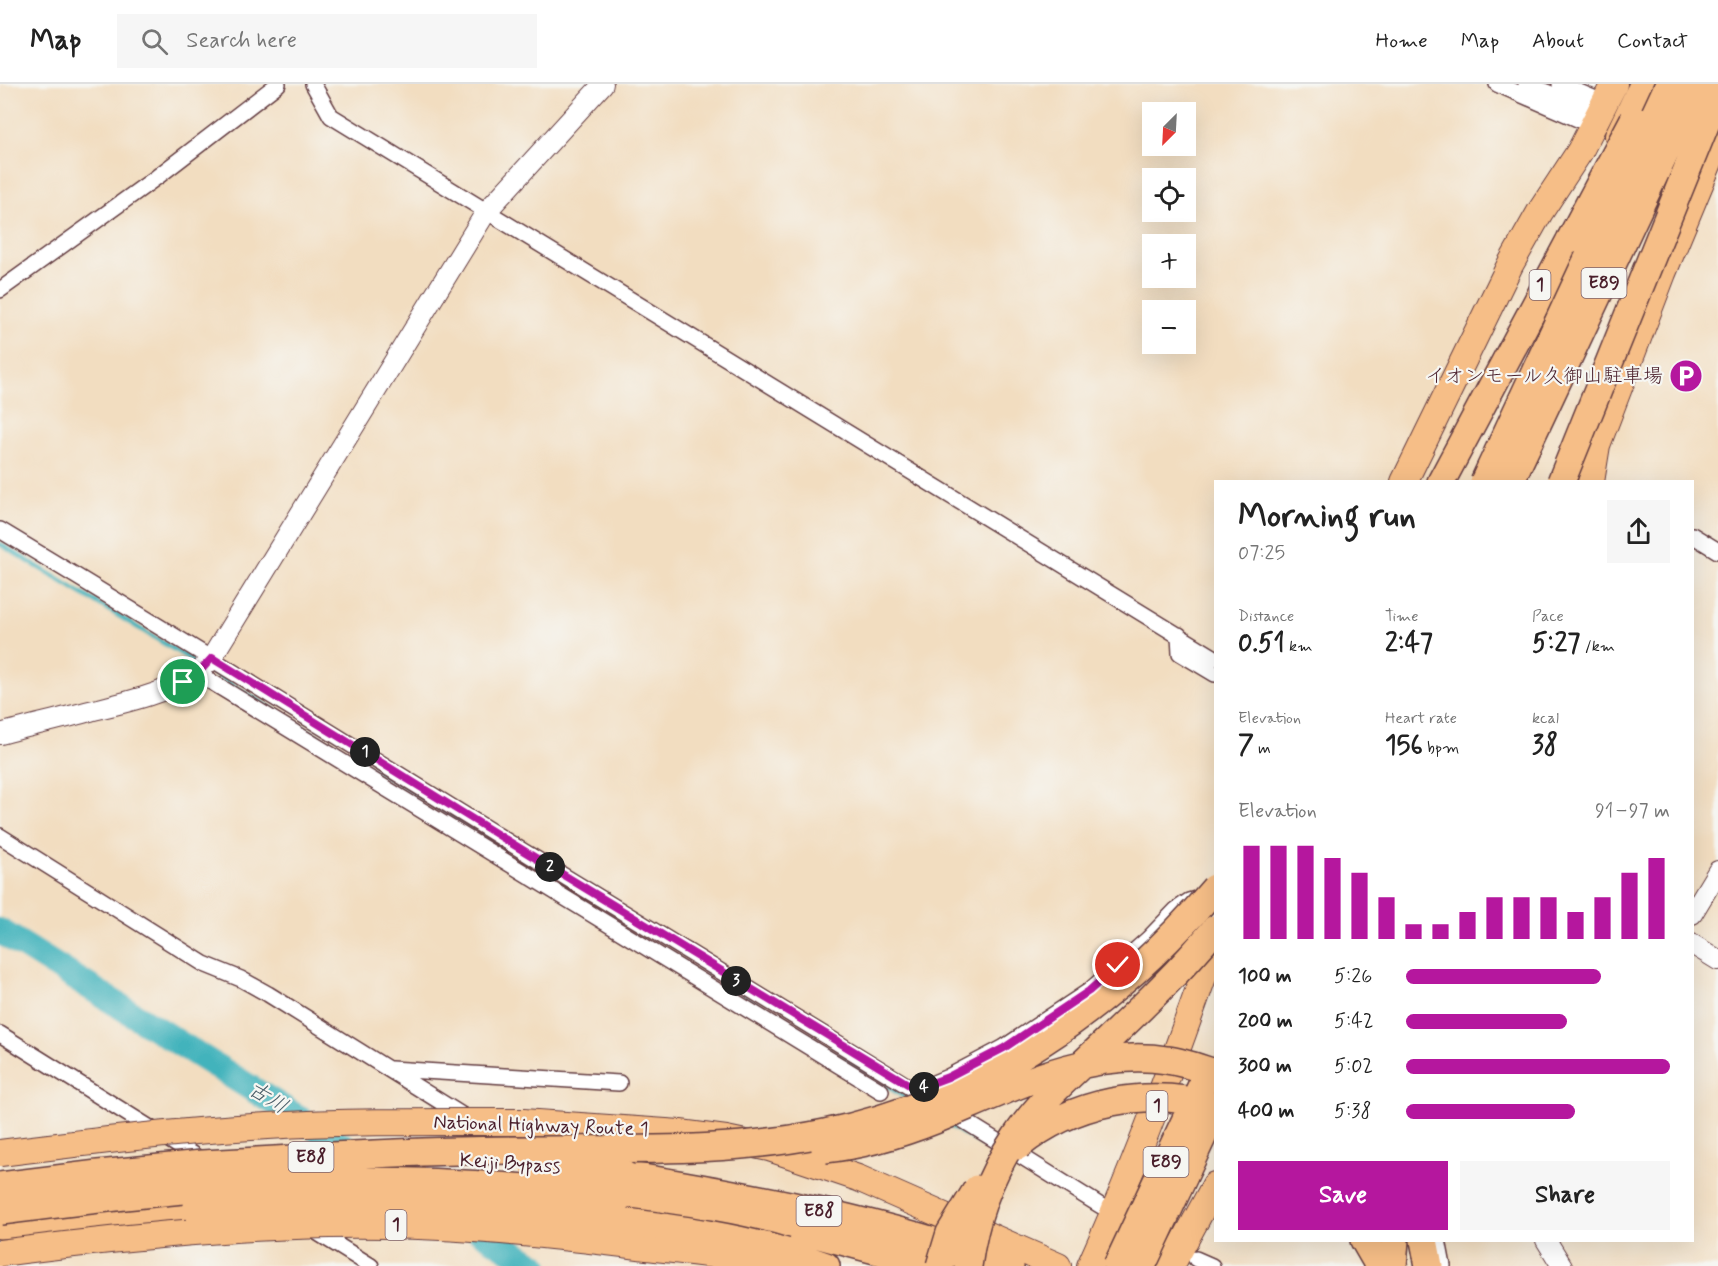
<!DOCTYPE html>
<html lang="en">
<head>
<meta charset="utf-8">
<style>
  body { margin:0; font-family:Mynerve,"Klee One",sans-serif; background:#f6f6f6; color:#222; height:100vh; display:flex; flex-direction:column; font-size:22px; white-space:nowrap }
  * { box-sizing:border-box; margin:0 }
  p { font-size:20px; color:#767676 }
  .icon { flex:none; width:33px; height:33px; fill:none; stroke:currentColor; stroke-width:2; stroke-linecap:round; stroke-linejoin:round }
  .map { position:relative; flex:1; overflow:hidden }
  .panel { position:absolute; left:1214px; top:396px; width:480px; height:762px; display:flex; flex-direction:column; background:#fff; border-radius:0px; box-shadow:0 6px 24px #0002 }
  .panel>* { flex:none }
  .needle { width:39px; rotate:204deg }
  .buttons { position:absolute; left:1142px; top:18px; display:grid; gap:12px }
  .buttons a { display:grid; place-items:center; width:54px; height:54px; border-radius:0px; background:#fff; box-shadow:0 6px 24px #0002; font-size:30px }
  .pin { position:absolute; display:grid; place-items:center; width:51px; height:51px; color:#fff; margin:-26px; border:3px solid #fff; border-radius:50%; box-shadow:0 2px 6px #0007 }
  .km { position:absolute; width:30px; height:30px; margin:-15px; border-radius:50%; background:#222; color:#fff; font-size:16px; line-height:30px; text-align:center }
  .round { display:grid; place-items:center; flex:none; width:63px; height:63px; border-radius:0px; background:#f6f6f6 }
  .overview { display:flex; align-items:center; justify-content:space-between; height:102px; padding:0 24px }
  h1 { font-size:33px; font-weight:700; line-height:45px }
  .stats { display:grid; grid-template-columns:repeat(3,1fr); gap:9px; height:102px; padding:6px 24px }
  .stats div { display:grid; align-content:center }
  .stats b { font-size:26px; font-weight:700 }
  .stats small { font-size:16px; font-weight:400 }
  .stats p { font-size:16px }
  .chart { height:168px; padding:12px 24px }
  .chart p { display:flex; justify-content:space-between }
  .chart svg { width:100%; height:108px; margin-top:6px; stroke:#b5179e; stroke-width:6 }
  .cta { display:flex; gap:12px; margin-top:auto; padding:12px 24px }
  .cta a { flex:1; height:69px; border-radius:0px; background:#b5179e; color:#fff; font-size:24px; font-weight:700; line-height:69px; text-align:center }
  .cta a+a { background:#f6f6f6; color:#222 }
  ul { padding:0 24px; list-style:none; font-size:20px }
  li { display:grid; grid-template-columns:96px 72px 1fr; align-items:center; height:45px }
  li i { height:15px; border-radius:8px; background:#b5179e }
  header { display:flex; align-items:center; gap:36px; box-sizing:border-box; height:84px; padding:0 30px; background:#fff; border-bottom:2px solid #e0e0e0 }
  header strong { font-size:28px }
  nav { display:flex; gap:33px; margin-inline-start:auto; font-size:21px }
  .search { width:420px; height:54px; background:#f6f6f6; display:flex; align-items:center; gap:15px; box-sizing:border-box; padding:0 21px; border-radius:0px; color:#767676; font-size:22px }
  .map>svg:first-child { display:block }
</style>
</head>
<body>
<header>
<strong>Map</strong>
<div class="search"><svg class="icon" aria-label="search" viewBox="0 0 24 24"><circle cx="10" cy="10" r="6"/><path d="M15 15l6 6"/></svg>Search here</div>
<nav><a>Home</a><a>Map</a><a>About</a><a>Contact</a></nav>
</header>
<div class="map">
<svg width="1718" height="1182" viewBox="0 0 1718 1182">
  <rect width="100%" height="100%" fill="#f6f6f2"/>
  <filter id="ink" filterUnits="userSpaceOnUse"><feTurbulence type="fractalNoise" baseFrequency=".0167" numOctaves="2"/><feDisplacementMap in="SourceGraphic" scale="12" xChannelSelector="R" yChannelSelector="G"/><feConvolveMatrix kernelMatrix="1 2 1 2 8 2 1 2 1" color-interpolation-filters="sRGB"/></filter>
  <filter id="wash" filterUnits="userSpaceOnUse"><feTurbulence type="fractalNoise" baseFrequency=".008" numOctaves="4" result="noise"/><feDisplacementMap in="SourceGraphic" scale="24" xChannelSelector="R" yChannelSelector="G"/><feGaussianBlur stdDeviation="1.35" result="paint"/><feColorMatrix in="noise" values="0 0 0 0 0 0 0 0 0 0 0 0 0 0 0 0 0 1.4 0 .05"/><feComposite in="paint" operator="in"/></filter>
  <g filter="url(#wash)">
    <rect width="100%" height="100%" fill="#f2ddc0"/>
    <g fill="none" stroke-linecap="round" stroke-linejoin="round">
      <path stroke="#43b3bc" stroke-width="4.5" d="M 0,460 L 198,580
        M 208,586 L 504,764
        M 706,887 L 906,1014
        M 949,1041 L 996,1069
        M 1011,1077 L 1041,1093"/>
      <path stroke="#43b3bc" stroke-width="26" d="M 0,847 L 366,1076
        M 471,1141 L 536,1182"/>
    </g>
  </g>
  <g filter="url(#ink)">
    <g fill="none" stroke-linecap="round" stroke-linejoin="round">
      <g stroke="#633c41" stroke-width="18">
        <path id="minor" d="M 313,0 L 331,32 L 1215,574
          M 1497,0 L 1594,42
          M 1526,0 L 1584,23
          M 1560,0 L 1605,19
          M 0,206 L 157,93 L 278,0
          M 0,446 C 178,553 354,663 531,772 C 721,888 912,1003 1101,1122
          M 1692,451 L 1718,467
          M 1179,551 L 1180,569 L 1215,590
          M 197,589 L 881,1007
          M 0,752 L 204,880 L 241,895 L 268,910 L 513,1063
          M 0,950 L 206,1079
          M 391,985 L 619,999
          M 917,1006 L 948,993 L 1003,964 L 1089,907 L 1148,855 L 1176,826 L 1189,817 L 1196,815
          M 310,1144 L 371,1182
          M 1438,1156 L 1443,1182
          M 1196,1175 L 1212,1182"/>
      </g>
      <g stroke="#633c41" stroke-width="22">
        <path id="tertiary" d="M 0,650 C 30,642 60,635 90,627 C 130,617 178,608 209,578 L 486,128 L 603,0
          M 1692,830 L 1718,787
          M 1692,860 L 1718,876
          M 1546,1156 L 1562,1182"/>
      </g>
      <g stroke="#633c41" stroke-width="28">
        <path id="trunk" d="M 1618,52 L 1643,0
          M 1404,398 L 1510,181 L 1540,128 L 1580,67 L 1614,0
          M 1591,398 L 1597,361 L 1663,189 L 1715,64 L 1712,21
          M 523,1038 L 680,1049 L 726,1055 L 769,1064 L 858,1094 L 1058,1182
          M 1090,1182 C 1138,1076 1177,968 1215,859
          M 1171,1182 L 1215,1101"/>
      </g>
      <g stroke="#633c41" stroke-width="30">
        <path id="motorway" d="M 1441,398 L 1570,156
          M 624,1091 C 755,1112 885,1137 1010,1182
          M 620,1113 L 695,1124 L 774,1139 L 935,1182
          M 0,1141 L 196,1126
          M 1364,1156 L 1379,1182
          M 1424,1156 L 1429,1182
          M 786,1168 L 826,1182
          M 1393,1182 L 1395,1156"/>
      </g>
      <use href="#minor" stroke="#fff" stroke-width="15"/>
      <use href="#tertiary" stroke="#fff" stroke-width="20"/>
      <use href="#trunk" stroke="#f6be87" stroke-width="26"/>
      <use href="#motorway" stroke="#f6be87" stroke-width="27"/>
      <g stroke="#633c41" stroke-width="28" stroke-linecap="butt">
        <path id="trunk-bridge" d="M 0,1069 C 89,1058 178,1047 268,1042 C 353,1037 438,1038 523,1038
          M 0,1169 C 110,1155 220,1143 330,1141 C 434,1139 536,1149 639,1162 C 690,1168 741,1173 792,1182"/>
      </g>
      <g stroke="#633c41" stroke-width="30" stroke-linecap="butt">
        <path id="motorway-bridge" d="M 1570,156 L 1634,35
          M 1484,398 L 1669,0
          M 1510,398 L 1697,0
          M 1561,398 L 1718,9
          M 1018,1062 C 1073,1017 1147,1003 1215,1022
          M 825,1065 C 863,1061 900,1050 935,1036 C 1006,1007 1088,963 1167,976 C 1183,978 1199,984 1215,989
          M 313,1073 C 387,1069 461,1066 535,1066 C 632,1065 729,1069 825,1049 C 981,1016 1113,925 1215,804
          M 534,1081 L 624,1091
          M 0,1102 L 98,1090 L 202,1080 L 330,1073
          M 196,1126 C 245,1124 294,1121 342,1120 C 439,1119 538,1126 634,1139 C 685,1146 736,1153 786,1168
          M 0,1127 C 99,1115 199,1102 298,1098 C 406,1094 513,1101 620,1113
          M 693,1162 L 754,1182
          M 940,1182 L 950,1149 L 977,1105
          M 968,1182 C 974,1137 989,1092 1015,1054 C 1036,1022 1065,996 1093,970 C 1135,930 1178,890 1215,845
          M 1117,1182 L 1202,1001
          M 1142,1182 L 1215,1026"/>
      </g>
      <use href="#trunk-bridge" stroke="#f6be87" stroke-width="26"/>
      <use href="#motorway-bridge" stroke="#f6be87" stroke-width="27"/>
    </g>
  </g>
  <g fill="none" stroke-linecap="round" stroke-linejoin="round" filter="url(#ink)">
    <g stroke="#fff" stroke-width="12">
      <path id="route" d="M 183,598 L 200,587 L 212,574 L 529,770 L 916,1005 L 948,993 L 1004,964 L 1089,907 L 1118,881"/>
    </g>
    <use href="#route" stroke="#b5179e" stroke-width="8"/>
  </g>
  <defs>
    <g id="parking-disc" transform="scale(1.725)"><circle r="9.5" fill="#b5179e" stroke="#f6f6f2"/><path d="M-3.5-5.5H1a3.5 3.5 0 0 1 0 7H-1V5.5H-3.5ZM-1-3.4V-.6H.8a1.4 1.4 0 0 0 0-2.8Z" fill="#fff"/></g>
  </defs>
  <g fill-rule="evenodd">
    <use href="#parking-disc" x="1686" y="292"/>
  </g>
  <g text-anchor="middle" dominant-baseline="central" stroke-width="4.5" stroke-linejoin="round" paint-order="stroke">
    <g fill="#f6f6f2" stroke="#7e6067" stroke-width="1.5">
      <rect x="1581.5" y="184" width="45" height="30" rx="4.5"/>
      <rect x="1529.5" y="186" width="21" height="30" rx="4.5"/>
      <rect x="1146.5" y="1007" width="21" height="30" rx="4.5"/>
      <rect x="288.5" y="1058" width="45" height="30" rx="4.5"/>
      <rect x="1143.5" y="1063" width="45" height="30" rx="4.5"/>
      <rect x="796.5" y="1112" width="45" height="30" rx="4.5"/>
      <rect x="385.5" y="1126" width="21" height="30" rx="4.5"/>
    </g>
    <g font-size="18" font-weight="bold" fill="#4a1f2b">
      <text x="1604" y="199">E89</text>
      <text x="1540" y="201">1</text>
      <text x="1157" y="1022">1</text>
      <text x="311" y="1073">E88</text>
      <text x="1166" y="1078">E89</text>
      <text x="819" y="1127">E88</text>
      <text x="396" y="1141">1</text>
    </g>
    <g font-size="20" fill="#4a1f2b" stroke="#f6f6f2" text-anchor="end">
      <text x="1663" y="292">イオンモール久御山駐車場</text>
    </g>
    <g font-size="20" fill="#4a1f2b" stroke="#f6f6f2">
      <text transform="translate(541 1042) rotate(2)">National Highway Route 1</text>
      <text transform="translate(510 1080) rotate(4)">Keiji Bypass</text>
    </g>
    <g font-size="21" font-style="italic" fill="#475a65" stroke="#f6f6f2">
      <text transform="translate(268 1014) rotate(32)">古川</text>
    </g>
  </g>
</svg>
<div class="buttons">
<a><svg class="needle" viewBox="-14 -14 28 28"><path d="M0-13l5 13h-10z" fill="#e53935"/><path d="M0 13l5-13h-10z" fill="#767676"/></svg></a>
<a><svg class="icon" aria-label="locate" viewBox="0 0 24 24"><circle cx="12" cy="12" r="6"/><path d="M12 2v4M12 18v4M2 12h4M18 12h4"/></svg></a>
<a>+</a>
<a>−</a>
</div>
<div class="pin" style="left:183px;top:598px;background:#1e9e55"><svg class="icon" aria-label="arrive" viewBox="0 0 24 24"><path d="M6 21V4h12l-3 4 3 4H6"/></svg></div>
<div class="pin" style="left:1118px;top:881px;background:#d93025"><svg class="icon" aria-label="check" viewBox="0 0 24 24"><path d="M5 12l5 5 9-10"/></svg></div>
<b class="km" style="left:365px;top:668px">1</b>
<b class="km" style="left:550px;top:783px">2</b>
<b class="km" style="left:736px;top:897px">3</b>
<b class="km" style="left:924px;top:1003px">4</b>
<section class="panel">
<div class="overview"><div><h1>Morning run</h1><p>07:25</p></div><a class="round"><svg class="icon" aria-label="share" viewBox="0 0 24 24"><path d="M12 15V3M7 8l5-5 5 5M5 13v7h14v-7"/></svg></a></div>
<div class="stats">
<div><p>Distance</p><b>0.51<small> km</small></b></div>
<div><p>Time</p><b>2:47</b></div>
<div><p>Pace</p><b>5:27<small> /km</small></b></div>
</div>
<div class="stats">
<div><p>Elevation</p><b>7<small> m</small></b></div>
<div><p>Heart rate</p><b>156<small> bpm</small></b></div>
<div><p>kcal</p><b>38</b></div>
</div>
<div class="chart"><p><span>Elevation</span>91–97 m</p>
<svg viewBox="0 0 160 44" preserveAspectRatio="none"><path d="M5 44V6M15 44V6M25 44V6M35 44V11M45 44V17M55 44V27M65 44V38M75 44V38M85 44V33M95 44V27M105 44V27M115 44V27M125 44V33M135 44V27M145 44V17M155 44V11"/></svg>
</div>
<ul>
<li><b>100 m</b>5:26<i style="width:74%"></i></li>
<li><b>200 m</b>5:42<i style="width:61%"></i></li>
<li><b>300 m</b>5:02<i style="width:100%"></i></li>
<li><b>400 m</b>5:38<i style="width:64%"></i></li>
</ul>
<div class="cta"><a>Save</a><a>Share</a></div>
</section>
</div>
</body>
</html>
